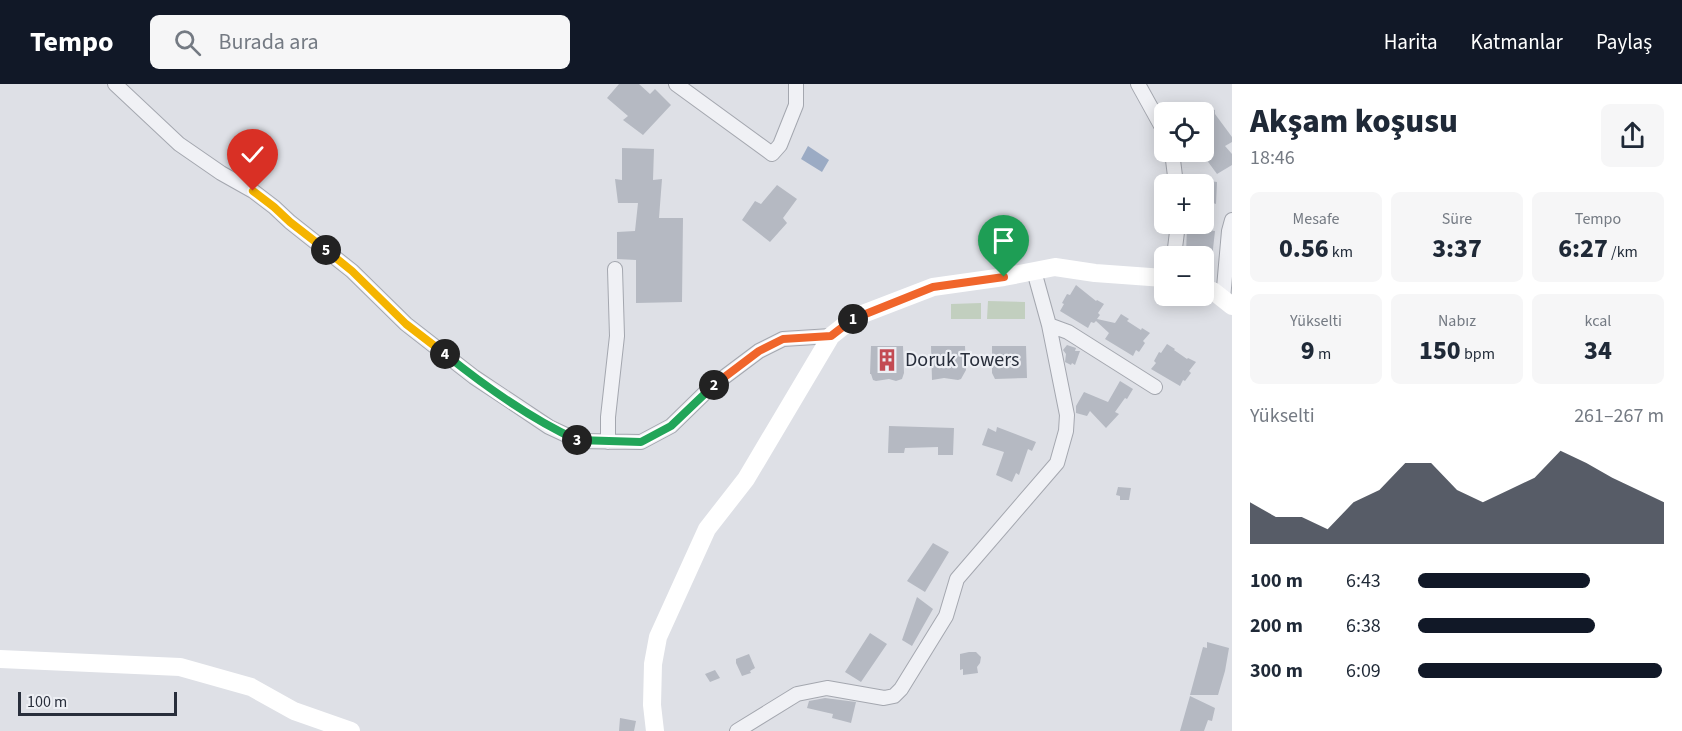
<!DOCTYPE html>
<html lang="tr">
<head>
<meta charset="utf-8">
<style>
  body { margin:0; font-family:"Source Sans 3",sans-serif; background:#f6f6f7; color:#1f2937; height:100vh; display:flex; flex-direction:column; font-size:22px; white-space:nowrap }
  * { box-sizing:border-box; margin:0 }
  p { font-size:20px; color:#747a83 }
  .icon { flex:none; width:33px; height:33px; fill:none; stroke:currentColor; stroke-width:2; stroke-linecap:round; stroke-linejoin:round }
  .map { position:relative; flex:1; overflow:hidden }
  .panel { display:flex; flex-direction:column; background:#fff; width:450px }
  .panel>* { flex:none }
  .buttons { position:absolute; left:1154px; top:18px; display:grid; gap:12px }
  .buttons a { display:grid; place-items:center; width:60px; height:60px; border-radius:9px; background:#fff; box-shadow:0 3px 15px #0003; font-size:30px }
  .scale { position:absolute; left:18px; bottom:15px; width:159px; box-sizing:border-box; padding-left:6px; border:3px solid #282e3b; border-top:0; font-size:16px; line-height:21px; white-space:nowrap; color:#282e3b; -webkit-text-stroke:4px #edeff4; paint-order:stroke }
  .pin { position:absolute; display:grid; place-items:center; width:51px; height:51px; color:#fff; margin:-62px -26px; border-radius:50% 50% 50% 0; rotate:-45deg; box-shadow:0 0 6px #0007 }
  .pin .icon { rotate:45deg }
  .km { position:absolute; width:30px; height:30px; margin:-15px; border-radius:50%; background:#222; color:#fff; font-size:16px; line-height:30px; text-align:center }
  .round { display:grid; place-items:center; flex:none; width:63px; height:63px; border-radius:9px; background:#f6f6f7 }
  .head { display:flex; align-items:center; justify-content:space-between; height:102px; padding:0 18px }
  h1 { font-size:33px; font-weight:800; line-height:45px }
  .stats { display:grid; grid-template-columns:repeat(3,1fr); gap:9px; height:102px; padding:6px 18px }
  .stats div { display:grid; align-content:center; border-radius:9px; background:#f6f6f7; text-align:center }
  .stats b { font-size:26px; font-weight:800 }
  .stats small { font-size:16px; font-weight:400 }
  .stats p { font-size:16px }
  .chart { height:168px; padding:12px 18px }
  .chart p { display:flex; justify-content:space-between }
  .chart svg { width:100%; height:108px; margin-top:6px; fill:#111827; opacity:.7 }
  ul { padding:0 18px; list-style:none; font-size:20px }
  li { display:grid; grid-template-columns:96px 72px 1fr; align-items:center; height:45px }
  li i { height:15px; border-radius:8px; background:#111827 }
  header { display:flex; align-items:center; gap:36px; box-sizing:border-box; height:84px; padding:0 30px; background:#111827; color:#fff }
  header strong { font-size:28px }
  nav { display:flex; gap:33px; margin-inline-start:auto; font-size:21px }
  .search { width:420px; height:54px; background:#f6f6f7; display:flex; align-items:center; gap:15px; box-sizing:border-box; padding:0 21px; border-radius:9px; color:#747a83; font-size:22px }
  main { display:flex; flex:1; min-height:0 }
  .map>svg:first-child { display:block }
</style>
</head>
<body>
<header>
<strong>Tempo</strong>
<div class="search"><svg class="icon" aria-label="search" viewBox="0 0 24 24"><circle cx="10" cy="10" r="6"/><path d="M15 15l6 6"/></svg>Burada ara</div>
<nav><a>Harita</a><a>Katmanlar</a><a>Paylaş</a></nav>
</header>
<main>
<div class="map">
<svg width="1232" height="647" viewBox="0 0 1232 647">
  <rect width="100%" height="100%" fill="#dee0e6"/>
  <path fill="#c2cfbf" d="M 988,217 L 1025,218 L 1025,235 L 987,235 Z
    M 981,219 L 981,235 L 951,235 L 951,220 Z"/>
  <path fill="#9babc4" d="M 808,62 L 829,76 L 822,88 L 801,75 Z"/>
  <path fill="#b5b9c2" d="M 619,0 L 639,0 L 650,10 L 655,5 L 671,21 L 643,51 L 623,36 L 628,32 L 607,14 Z
    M 1206,24 L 1215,26 L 1215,30 L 1232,53 L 1232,58 L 1225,62 L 1232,70 L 1232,81 L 1217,90 L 1206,75 L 1211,73 L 1203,64 L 1203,30 Z
    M 622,64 L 654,65 L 653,96 L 662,95 L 659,134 L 683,134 L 682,218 L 636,219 L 636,176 L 617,175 L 617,148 L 635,147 L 638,119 L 618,119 L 615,95 L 622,96 Z
    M 1203,96 L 1217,98 L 1216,120 L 1213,119 L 1212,129 L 1210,129 L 1206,146 L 1215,147 L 1211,183 L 1203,183 L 1203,172 L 1186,172 L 1187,140 L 1203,140 Z
    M 777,101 L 797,115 L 783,134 L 787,139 L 770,158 L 742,136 L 755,117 L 761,120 Z
    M 1076,201 L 1096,217 L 1097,216 L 1104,220 L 1098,229 L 1100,231 L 1097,235 L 1115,239 L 1121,230 L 1129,235 L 1127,237 L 1141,246 L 1142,244 L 1150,249 L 1143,257 L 1145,259 L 1139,268 L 1136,266 L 1133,272 L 1105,255 L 1109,249 L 1096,237 L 1094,239 L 1091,238 L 1088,244 L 1060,227 L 1064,220 L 1062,219 L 1067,210 L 1070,211 Z
    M 1167,260 L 1175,265 L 1174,266 L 1187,275 L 1188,274 L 1196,278 L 1189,287 L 1191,289 L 1185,297 L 1183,296 L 1180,302 L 1151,285 L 1156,279 L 1154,277 L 1159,268 L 1161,269 Z
    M 1067,261 L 1076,264 L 1075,267 L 1080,267 L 1075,281 L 1072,279 L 1071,281 L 1065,278 L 1066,270 L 1063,266 Z
    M 871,262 L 903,262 L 904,289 L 902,295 L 896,297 L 889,295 L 876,297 L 873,296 L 871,290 L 870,290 Z
    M 931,262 L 965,262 L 966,286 L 961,295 L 958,296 L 944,294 L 932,296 Z
    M 992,262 L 1026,262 L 1027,294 L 995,295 L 992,289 Z
    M 1120,297 L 1133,305 L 1127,315 L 1125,314 L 1115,328 L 1119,330 L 1106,344 L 1090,327 L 1087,332 L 1076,329 L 1076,322 L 1084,308 L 1108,318 Z
    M 889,342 L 954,344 L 953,371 L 938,371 L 938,363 L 905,364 L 904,369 L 888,369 Z
    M 997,343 L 1036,358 L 1032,367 L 1028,365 L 1019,391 L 1016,389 L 1012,398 L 996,391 L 1004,368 L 982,361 L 988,344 L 996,348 Z
    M 1118,403 L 1131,404 L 1129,416 L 1120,416 L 1120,412 L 1116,411 Z
    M 933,459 L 949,468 L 925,508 L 907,497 Z
    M 917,513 L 933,525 L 912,562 L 902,556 Z
    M 870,549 L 887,560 L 861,598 L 845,588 Z
    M 1207,558 L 1229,564 L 1225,587 L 1218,611 L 1190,611 L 1203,563 L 1207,564 Z
    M 969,568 L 976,568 L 981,573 L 980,579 L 977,583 L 978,589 L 963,591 L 963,585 L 960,586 L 960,570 Z
    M 749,570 L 755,584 L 750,587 L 751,589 L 742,592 L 736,579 L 736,575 Z
    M 715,586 L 720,594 L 710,598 L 705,590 Z
    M 1190,612 L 1215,624 L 1212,637 L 1208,636 L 1204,647 L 1180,647 Z
    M 825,614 L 856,618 L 851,639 L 832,634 L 833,630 L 807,624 L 809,617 Z
    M 620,634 L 636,637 L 634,647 L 619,647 Z"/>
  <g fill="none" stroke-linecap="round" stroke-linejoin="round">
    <g stroke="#a4a7af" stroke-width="16">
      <path id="street" d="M 115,0 L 179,60 L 221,89 L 253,107 L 274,123 L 290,138 L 352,187 L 406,240 L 474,293 L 549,343 L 579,357 L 641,358 L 671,342 L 711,303 L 759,267 L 783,255 L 831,252
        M 676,0 L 772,70 L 780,61 L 796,21 L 796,0
        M 1138,0 L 1164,47
        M 1172,68 L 1176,100
        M 1174,172 L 1178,140
        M 1223,215 L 1229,147 L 1232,136
        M 1049,241 L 1068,248 L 1155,303
        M 608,358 L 608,333 L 617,252 L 615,185
        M 737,647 L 797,610 L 827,604 L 884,614 L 894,612 L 901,605 L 946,532 L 957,495 L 1057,379 L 1066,347 L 1067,331 L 1049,241 L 1034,187"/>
    </g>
    <use href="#street" stroke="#f0f1f5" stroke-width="14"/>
    <path stroke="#fff" stroke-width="18" d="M 1203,204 L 1213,207 L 1232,222
      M 0,575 L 180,583 L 251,603 L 294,627 L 351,647
      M 655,647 L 652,621 L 653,580 L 658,553 L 707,445 L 746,395 L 831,252 L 855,233 L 933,203 L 1004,193 L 1055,183 L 1095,189 L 1164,194"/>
  </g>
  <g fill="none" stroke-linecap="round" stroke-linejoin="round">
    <g stroke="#fff" stroke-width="12">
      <path id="split-1" d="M 853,235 L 933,203 L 1004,193"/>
    </g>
    <g stroke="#fff" stroke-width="12">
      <path id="split-2" d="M 714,301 L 759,267 L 783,255 L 831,252 L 853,235"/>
    </g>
    <g stroke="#fff" stroke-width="12">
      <path id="split-3" d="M 577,356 L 641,358 L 671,342 L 714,301"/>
    </g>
    <g stroke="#fff" stroke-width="12">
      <path id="split-4" d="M 445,270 C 486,303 529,334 577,356"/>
    </g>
    <g stroke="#fff" stroke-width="12">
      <path id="split-5" d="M 326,166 L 352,187 L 406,240 L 445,270"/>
    </g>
    <g stroke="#fff" stroke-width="12">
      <path id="split-6" d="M 253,107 L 274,123 L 290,138 L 326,166"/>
    </g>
    <use href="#split-1" stroke="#f0652b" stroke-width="8"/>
    <use href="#split-2" stroke="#f0652b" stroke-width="8"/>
    <use href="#split-3" stroke="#22a559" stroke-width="8"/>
    <use href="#split-4" stroke="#22a559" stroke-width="8"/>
    <use href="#split-5" stroke="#f5b400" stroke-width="8"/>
    <use href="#split-6" stroke="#f5b400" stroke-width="8"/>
  </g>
  <defs>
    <g id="building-bare" transform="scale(1.8)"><path d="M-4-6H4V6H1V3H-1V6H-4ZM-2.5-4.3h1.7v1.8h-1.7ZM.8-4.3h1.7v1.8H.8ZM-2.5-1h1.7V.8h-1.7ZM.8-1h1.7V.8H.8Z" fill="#c34b53" stroke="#edeff4" stroke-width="2.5" paint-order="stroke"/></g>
  </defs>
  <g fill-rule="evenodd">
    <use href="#building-bare" x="887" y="276"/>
  </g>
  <g text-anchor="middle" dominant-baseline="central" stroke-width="4.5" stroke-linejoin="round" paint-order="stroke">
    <g font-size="20" fill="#282e3b" stroke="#edeff4" text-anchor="start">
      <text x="905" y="276">Doruk Towers</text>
    </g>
  </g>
</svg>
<div class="buttons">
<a><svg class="icon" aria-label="locate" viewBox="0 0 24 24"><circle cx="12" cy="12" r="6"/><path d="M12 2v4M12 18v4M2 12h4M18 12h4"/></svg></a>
<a>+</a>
<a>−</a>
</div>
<div class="scale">100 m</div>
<div class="pin" style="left:1004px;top:193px;background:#1e9e55"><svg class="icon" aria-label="arrive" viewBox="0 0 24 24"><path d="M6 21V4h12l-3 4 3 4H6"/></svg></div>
<div class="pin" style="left:253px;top:107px;background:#d93025"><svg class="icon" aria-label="check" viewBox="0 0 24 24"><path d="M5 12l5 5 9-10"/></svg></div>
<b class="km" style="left:853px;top:235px">1</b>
<b class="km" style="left:714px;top:301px">2</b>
<b class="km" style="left:577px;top:356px">3</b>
<b class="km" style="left:445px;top:270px">4</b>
<b class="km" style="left:326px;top:166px">5</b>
</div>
<section class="panel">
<div class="head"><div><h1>Akşam koşusu</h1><p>18:46</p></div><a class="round"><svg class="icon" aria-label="share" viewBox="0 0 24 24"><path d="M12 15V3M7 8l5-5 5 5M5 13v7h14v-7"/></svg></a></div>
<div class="stats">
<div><p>Mesafe</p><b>0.56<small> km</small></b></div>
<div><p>Süre</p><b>3:37</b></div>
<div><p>Tempo</p><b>6:27<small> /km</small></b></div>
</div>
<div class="stats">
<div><p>Yükselti</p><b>9<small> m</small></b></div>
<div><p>Nabız</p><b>150<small> bpm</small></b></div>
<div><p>kcal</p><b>34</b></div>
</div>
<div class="chart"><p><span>Yükselti</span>261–267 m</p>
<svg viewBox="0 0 160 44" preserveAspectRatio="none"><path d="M0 44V27L10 33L20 33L30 38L40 27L50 22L60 11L70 11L80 22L90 27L100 22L110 17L120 6L130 11L140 17L150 22L160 27V44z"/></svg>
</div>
<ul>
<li><b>100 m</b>6:43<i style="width:70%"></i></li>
<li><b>200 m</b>6:38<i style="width:72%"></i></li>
<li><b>300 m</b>6:09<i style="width:99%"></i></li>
</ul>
</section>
</main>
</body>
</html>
